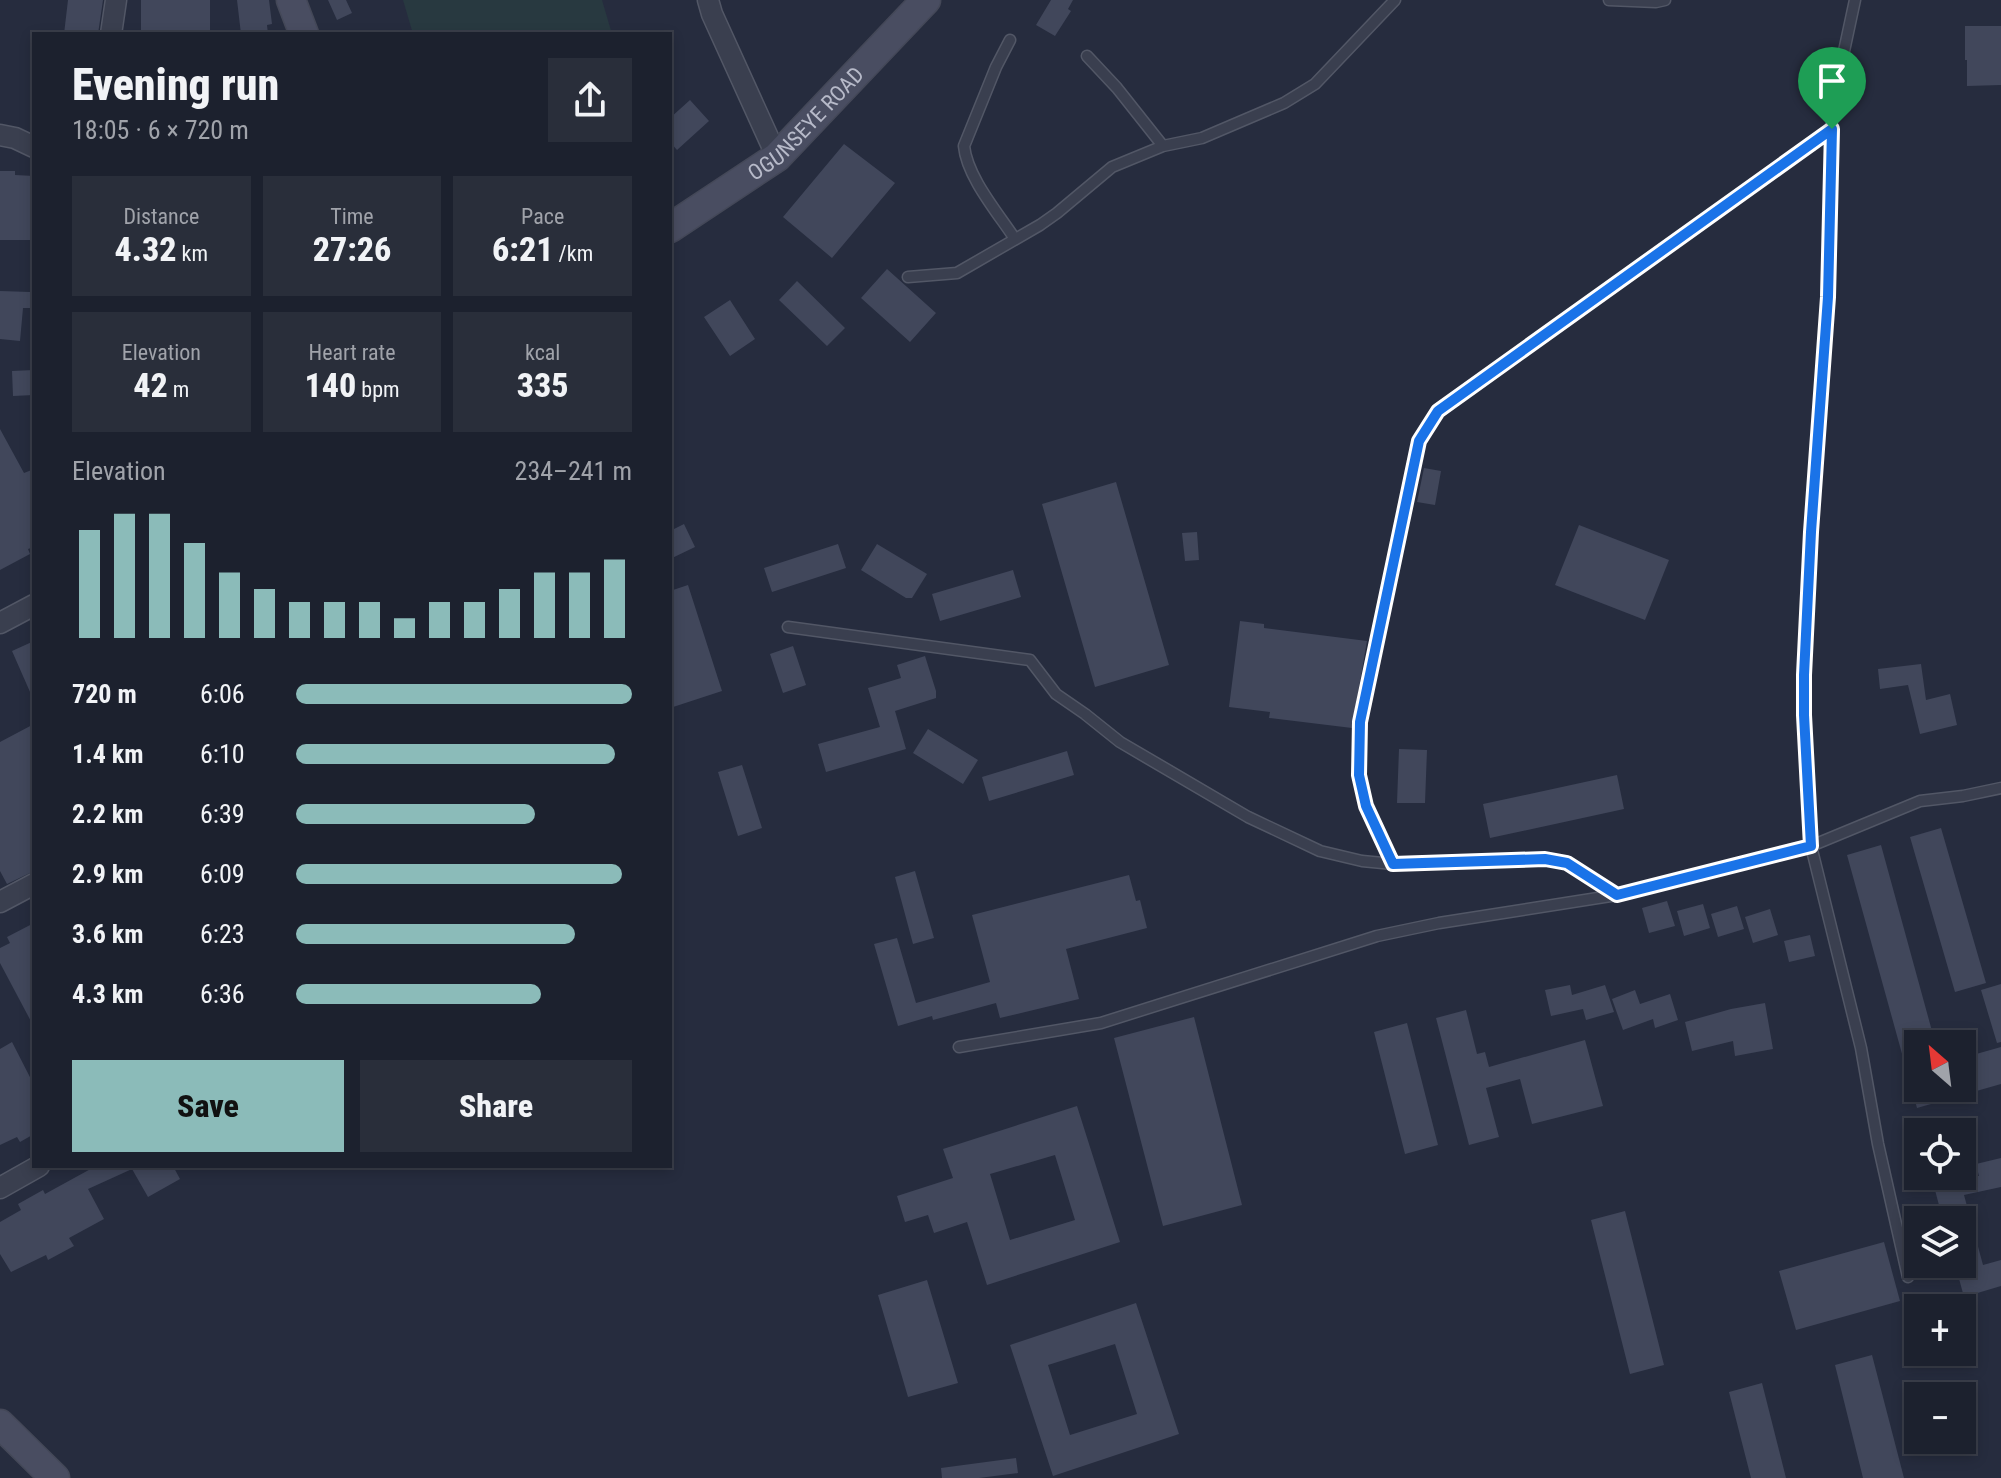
<!DOCTYPE html>
<html lang="en">
<head>
<meta charset="utf-8">
<style>
  body { margin:0; font-family:"Roboto Condensed",sans-serif; background:#292e3a; color:#f1f3f6; height:100vh; display:flex; flex-direction:column; font-size:30px; white-space:nowrap }
  * { box-sizing:border-box; margin:0 }
  p { font-size:26px; color:#a0a3aa }
  .icon { flex:none; width:44px; height:44px; fill:none; stroke:currentColor; stroke-width:2; stroke-linecap:round; stroke-linejoin:round }
  .map { position:relative; flex:1; overflow:hidden }
  .details { position:absolute; left:32px; top:32px; width:640px; height:1136px; display:flex; flex-direction:column; background:#1c212e; border-radius:0px; box-shadow:0 4px 12px #0003,0 0 0 2px #3a3e4a }
  .details>* { flex:none }
  .needle { width:52px; rotate:332deg }
  .controls { position:absolute; left:1904px; top:1030px; display:grid; gap:16px }
  .controls a { display:grid; place-items:center; width:72px; height:72px; border-radius:0px; background:#1c212e; box-shadow:0 4px 12px #0003,0 0 0 2px #3a3e4a; font-size:40px }
  .pin { position:absolute; display:grid; place-items:center; width:68px; height:68px; color:#fff; margin:-82px -34px; border-radius:50% 50% 50% 0; rotate:-45deg; box-shadow:0 0 8px #0007 }
  .pin .icon { rotate:45deg }
  .round { display:grid; place-items:center; flex:none; width:84px; height:84px; border-radius:0px; background:#292e3a }
  .headline { display:flex; align-items:center; justify-content:space-between; height:136px; padding:0 40px }
  h1 { font-size:44px; font-weight:800; line-height:60px }
  .metrics { display:grid; grid-template-columns:repeat(3,1fr); gap:12px; height:136px; padding:8px 40px }
  .metrics div { display:grid; align-content:center; border-radius:0px; background:#292e3a; text-align:center }
  .metrics b { font-size:34px; font-weight:800 }
  .metrics small { font-size:22px; font-weight:400 }
  .metrics p { font-size:22px }
  .chart { height:224px; padding:16px 40px }
  .chart p { display:flex; justify-content:space-between }
  .chart svg { width:100%; height:144px; margin-top:8px; stroke:#8bbbb9; stroke-width:6 }
  .button { display:flex; gap:16px; margin-top:auto; padding:16px 40px }
  .button a { flex:1; height:92px; border-radius:0px; background:#8bbbb9; color:#111; font-size:32px; font-weight:800; line-height:92px; text-align:center }
  .button a+a { background:#292e3a; color:#f1f3f6 }
  ul { padding:0 40px; list-style:none; font-size:26px }
  li { display:grid; grid-template-columns:128px 96px 1fr; align-items:center; height:60px }
  li i { height:20px; border-radius:10px; background:#8bbbb9 }
  .map>svg:first-child { display:block }
</style>
</head>
<body>
<div class="map">
<svg width="2001" height="1478" viewBox="0 0 2001 1478">
  <rect width="100%" height="100%" fill="#262c3e"/>
  <path fill="#283940" d="M 403,0 L 602,0 L 612,34 L 413,34 Z"/>
  <path fill="#41475b" fill-rule="evenodd" d="M 68,0 L 103,0 L 98,34 L 64,34 Z
    M 141,0 L 210,0 L 210,34 L 141,34 Z
    M 237,0 L 269,0 L 272,24 L 267,25 L 268,34 L 241,34 Z
    M 328,0 L 346,0 L 352,13 L 337,20 Z
    M 1051,0 L 1073,0 L 1068,9 L 1071,11 L 1055,36 L 1036,25 Z
    M 1965,26 L 2001,26 L 2001,85 L 1967,86 L 1967,60 L 1965,60 Z
    M 690,100 L 709,121 L 677,150 L 670,142 L 670,118 Z
    M 844,144 L 895,183 L 832,258 L 783,217 Z
    M 0,171 L 15,171 L 15,175 L 34,176 L 34,240 L 0,240 Z
    M 887,269 L 936,313 L 910,342 L 861,298 Z
    M 797,281 L 845,328 L 827,346 L 779,300 Z
    M 0,291 L 30,292 L 30,308 L 23,308 L 20,341 L 0,339 Z
    M 730,300 L 755,339 L 730,356 L 704,317 Z
    M 34,370 L 34,395 L 13,396 L 12,371 Z
    M 0,429 L 24,473 L 34,469 L 34,547 L 28,549 L 30,554 L 0,570 Z
    M 1424,468 L 1441,471 L 1435,505 L 1417,502 Z
    M 1116,482 L 1169,665 L 1095,687 L 1042,504 Z
    M 684,524 L 695,547 L 670,559 L 670,531 Z
    M 1579,525 L 1669,560 L 1645,620 L 1555,585 Z
    M 1197,532 L 1199,560 L 1185,561 L 1182,533 Z
    M 838,544 L 846,568 L 772,592 L 764,568 Z
    M 877,544 L 927,574 L 912,598 L 906,598 L 861,570 Z
    M 1013,570 L 1021,597 L 940,621 L 932,594 Z
    M 688,585 L 722,691 L 670,708 L 670,591 Z
    M 1240,621 L 1264,624 L 1264,628 L 1367,641 L 1352,728 L 1269,718 L 1270,712 L 1229,707 Z
    M 34,641 L 34,701 L 12,651 Z
    M 793,646 L 806,685 L 783,693 L 770,654 Z
    M 925,656 L 936,691 L 936,698 L 895,711 L 906,749 L 826,772 L 818,744 L 880,727 L 868,688 L 901,678 L 897,665 Z
    M 1921,664 L 1926,700 L 1950,694 L 1957,725 L 1920,734 L 1908,685 L 1880,689 L 1878,669 Z
    M 34,724 L 34,871 L 7,884 L 0,871 L 0,742 Z
    M 928,729 L 978,760 L 963,784 L 913,753 Z
    M 1399,749 L 1427,750 L 1425,803 L 1397,803 Z
    M 1067,751 L 1074,775 L 989,801 L 982,777 Z
    M 742,765 L 762,828 L 738,836 L 718,772 Z
    M 1617,775 L 1624,809 L 1490,838 L 1483,804 Z
    M 1941,828 L 1986,983 L 1955,992 L 1910,837 Z
    M 1881,845 L 1935,1042 L 1918,1044 L 1918,1088 L 1962,1088 L 1962,1058 L 2001,1047 L 2001,1084 L 1917,1108 L 1847,855 Z
    M 915,871 L 934,938 L 913,944 L 895,877 Z
    M 1129,875 L 1136,901 L 1140,900 L 1147,928 L 1066,949 L 1079,999 L 1000,1018 L 996,1003 L 933,1020 L 932,1016 L 898,1026 L 874,944 L 897,938 L 916,1003 L 990,982 L 972,915 Z
    M 1667,901 L 1675,926 L 1649,933 L 1642,908 Z
    M 1703,904 L 1710,928 L 1684,936 L 1677,911 Z
    M 1737,906 L 1744,929 L 1718,937 L 1711,914 Z
    M 1770,909 L 1778,935 L 1753,943 L 1745,917 Z
    M 34,923 L 34,1027 L 0,963 L 0,948 L 10,943 L 7,937 Z
    M 1810,935 L 1815,956 L 1789,962 L 1784,941 Z
    M 2001,984 L 2001,1042 L 1997,1043 L 1981,990 Z
    M 1570,985 L 1572,995 L 1605,985 L 1614,1012 L 1586,1020 L 1583,1009 L 1551,1016 L 1545,990 Z
    M 1635,990 L 1640,1004 L 1670,994 L 1678,1020 L 1655,1028 L 1653,1019 L 1623,1030 L 1612,999 Z
    M 1765,1003 L 1773,1049 L 1735,1056 L 1733,1041 L 1692,1051 L 1685,1022 L 1731,1009 Z
    M 1466,1010 L 1477,1054 L 1485,1052 L 1489,1067 L 1585,1040 L 1603,1106 L 1532,1124 L 1520,1079 L 1486,1088 L 1499,1137 L 1469,1145 L 1436,1018 Z
    M 1194,1017 L 1242,1205 L 1163,1226 L 1114,1038 Z
    M 1407,1023 L 1438,1145 L 1405,1154 L 1374,1032 Z
    M 12,1042 L 34,1085 L 34,1134 L 20,1142 L 17,1137 L 0,1145 L 0,1049 Z
    M 1077,1106 L 1120,1242 L 987,1285 L 967,1222 L 934,1233 L 928,1215 L 905,1222 L 897,1196 L 953,1178 L 943,1149 ZM 1055,1155 L 1075,1220 L 1010,1240 L 990,1174 Z
    M 2001,1158 L 2001,1187 L 1964,1195 L 1983,1265 L 2001,1260 L 2001,1286 L 1964,1297 L 1955,1264 L 1962,1264 L 1962,1220 L 1943,1220 L 1932,1179 L 1945,1176 L 1979,1176 L 1976,1164 Z
    M 96,1166 L 173,1166 L 180,1179 L 148,1197 L 132,1169 L 88,1189 L 104,1219 L 69,1238 L 74,1246 L 48,1260 L 46,1255 L 11,1272 L 0,1254 L 0,1222 L 21,1210 L 18,1204 L 43,1190 L 45,1194 Z
    M 1625,1211 L 1664,1365 L 1630,1374 L 1591,1220 Z
    M 1884,1242 L 1900,1301 L 1796,1330 L 1779,1271 Z
    M 927,1280 L 958,1383 L 908,1397 L 878,1295 Z
    M 1136,1303 L 1179,1434 L 1053,1476 L 1010,1345 ZM 1115,1344 L 1137,1414 L 1070,1435 L 1048,1365 Z
    M 1872,1355 L 1904,1478 L 1863,1478 L 1835,1365 Z
    M 1762,1383 L 1786,1478 L 1751,1478 L 1729,1392 Z
    M 1016,1458 L 1018,1473 L 979,1478 L 942,1478 L 941,1468 Z"/>
  <g fill="none" stroke-linecap="round" stroke-linejoin="round">
    <g stroke="#525766" stroke-width="13">
      <path id="lane" d="M 1609,0 L 1656,2 L 1665,0
        M 1855,0 L 1832,107 L 1828,297 L 1811,532 L 1804,675 L 1804,715 L 1811,846 L 1861,1048 L 1878,1144 L 1908,1277
        M 1010,40 L 996,67 L 964,146 C 967,177 998,213 1015,239
        M 1087,56 L 1117,88 L 1163,146
        M 908,277 L 957,273 L 1040,225 L 1057,213 L 1112,167 L 1163,146 L 1202,138 L 1284,103 L 1315,84 L 1395,0
        M 788,627 L 1030,660 L 1056,694 L 1085,714 L 1120,742 L 1248,817 L 1320,851 L 1362,861 L 1393,864 L 1545,859 L 1567,863 L 1617,895
        M 1393,864 L 1366,806 L 1359,775 L 1360,722 L 1419,441 L 1438,411 L 1832,129
        M 959,1047 L 1101,1023 L 1377,936 L 1439,923 L 1617,895 L 1811,846 L 1920,801 L 1963,796 L 2001,788"/>
    </g>
    <g stroke="#525766" stroke-width="23">
      <path id="street" d="M 708,0 L 712,14 L 777,157
        M 111,34 L 116,0
        M 0,135 L 15,138 L 34,147
        M 0,623 L 34,605
        M 0,902 L 34,884
        M 0,1188 L 39,1166"/>
    </g>
    <g stroke="#444858" stroke-width="31">
      <g id="secondary">
        <path d="M 291,0 L 304,34"/>
        <path id="s1" d="M 670,228 L 777,157 L 926,0"/>
        <path d="M 0,1424 L 55,1478"/>
      </g>
    </g>
    <use href="#lane" stroke="#3a3f4f" stroke-width="10"/>
    <use href="#street" stroke="#3a3f4f" stroke-width="20"/>
    <use href="#secondary" stroke="#494d61" stroke-width="28"/>
  </g>
  <g fill="none" stroke-linecap="round" stroke-linejoin="round">
    <g stroke="#fff" stroke-width="16">
      <path id="route" d="M 1832,129 L 1828,297 L 1811,532 L 1804,675 L 1804,715 L 1811,846 L 1617,895 L 1567,863 L 1545,859 L 1393,864 L 1366,806 L 1359,775 L 1360,722 L 1419,441 L 1438,411 Z"/>
    </g>
    <use href="#route" stroke="#1a73e8" stroke-width="10"/>
  </g>
  <g text-anchor="middle" dominant-baseline="central" stroke-width="8" stroke-linejoin="round" paint-order="stroke">
    <g font-size="22" fill="#b7bac9" stroke="#1f2434">
      <text stroke="none"><textPath href="#s1" startOffset="172">OGUNSEYE ROAD</textPath></text>
    </g>
  </g>
</svg>
<div class="controls">
<a><svg class="needle" viewBox="-14 -14 28 28"><path d="M0-13l5 13h-10z" fill="#e53935"/><path d="M0 13l5-13h-10z" fill="#a0a3aa"/></svg></a>
<a><svg class="icon" aria-label="locate" viewBox="0 0 24 24"><circle cx="12" cy="12" r="6"/><path d="M12 2v4M12 18v4M2 12h4M18 12h4"/></svg></a>
<a><svg class="icon" aria-label="layers" viewBox="0 0 24 24"><path d="M12 4l9 5-9 5-9-5zM3 14l9 5 9-5"/></svg></a>
<a>+</a>
<a>−</a>
</div>
<div class="pin" style="left:1832px;top:129px;background:#1e9e55"><svg class="icon" aria-label="arrive" viewBox="0 0 24 24"><path d="M6 21V4h12l-3 4 3 4H6"/></svg></div>
<section class="details">
<div class="headline"><div><h1>Evening run</h1><p>18:05 · 6 × 720 m</p></div><a class="round"><svg class="icon" aria-label="share" viewBox="0 0 24 24"><path d="M12 15V3M7 8l5-5 5 5M5 13v7h14v-7"/></svg></a></div>
<div class="metrics">
<div><p>Distance</p><b>4.32<small> km</small></b></div>
<div><p>Time</p><b>27:26</b></div>
<div><p>Pace</p><b>6:21<small> /km</small></b></div>
</div>
<div class="metrics">
<div><p>Elevation</p><b>42<small> m</small></b></div>
<div><p>Heart rate</p><b>140<small> bpm</small></b></div>
<div><p>kcal</p><b>335</b></div>
</div>
<div class="chart"><p><span>Elevation</span>234–241 m</p>
<svg viewBox="0 0 160 44" preserveAspectRatio="none"><path d="M5 44V11M15 44V6M25 44V6M35 44V15M45 44V24M55 44V29M65 44V33M75 44V33M85 44V33M95 44V38M105 44V33M115 44V33M125 44V29M135 44V24M145 44V24M155 44V20"/></svg>
</div>
<ul>
<li><b>720 m</b>6:06<i style="width:100%"></i></li>
<li><b>1.4 km</b>6:10<i style="width:95%"></i></li>
<li><b>2.2 km</b>6:39<i style="width:71%"></i></li>
<li><b>2.9 km</b>6:09<i style="width:97%"></i></li>
<li><b>3.6 km</b>6:23<i style="width:83%"></i></li>
<li><b>4.3 km</b>6:36<i style="width:73%"></i></li>
</ul>
<div class="button"><a>Save</a><a>Share</a></div>
</section>
</div>
</body>
</html>
